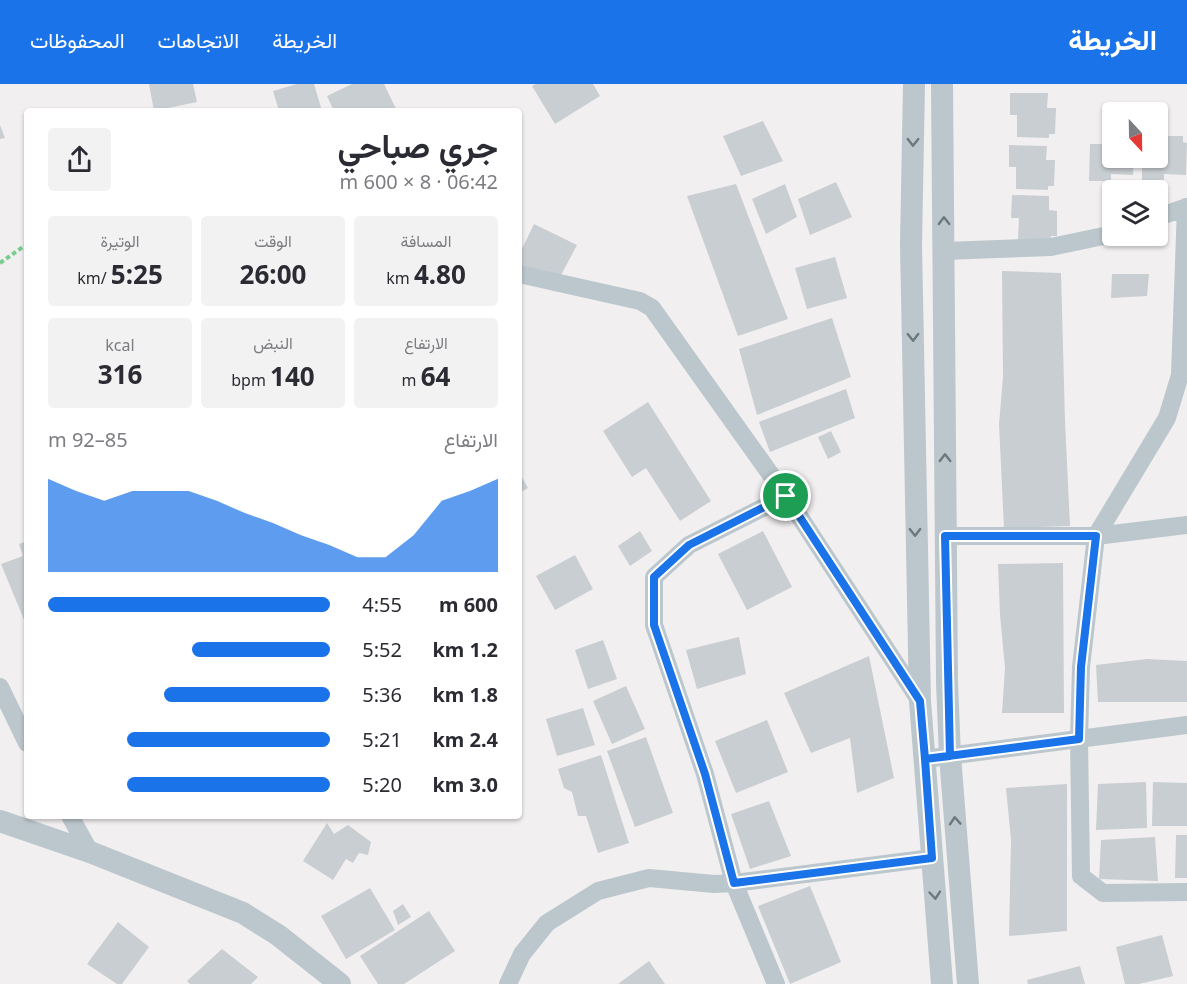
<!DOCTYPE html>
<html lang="ar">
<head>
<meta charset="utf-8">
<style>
  body { margin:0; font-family:"Noto Sans",Vazirmatn,sans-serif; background:#f2f2f3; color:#2b2b33; direction:rtl; height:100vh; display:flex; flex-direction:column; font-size:22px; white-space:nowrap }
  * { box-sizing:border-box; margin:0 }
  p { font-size:20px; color:#7c7c81 }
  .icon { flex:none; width:33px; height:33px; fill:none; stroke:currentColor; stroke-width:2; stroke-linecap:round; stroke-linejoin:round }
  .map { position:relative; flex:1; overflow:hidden; direction:ltr }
  .drawer { position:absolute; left:24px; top:24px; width:498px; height:711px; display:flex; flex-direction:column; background:#fff; border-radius:6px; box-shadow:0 2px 4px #0004; direction:rtl }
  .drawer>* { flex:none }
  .needle { width:39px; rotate:158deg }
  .controls { position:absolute; left:1102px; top:18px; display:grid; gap:12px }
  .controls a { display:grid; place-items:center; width:66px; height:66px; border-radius:6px; background:#fff; box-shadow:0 2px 4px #0004; font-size:30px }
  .pin { position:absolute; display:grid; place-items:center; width:51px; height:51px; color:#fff; margin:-26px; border:3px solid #fff; border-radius:50%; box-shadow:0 2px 6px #0007 }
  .round { display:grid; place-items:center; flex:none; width:63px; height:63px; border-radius:6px; background:#f2f2f3 }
  .headline { display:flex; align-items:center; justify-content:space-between; height:102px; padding:0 24px }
  h1 { font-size:33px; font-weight:700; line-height:45px }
  .stats { display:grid; grid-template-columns:repeat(3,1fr); gap:9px; height:102px; padding:6px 24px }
  .stats div { display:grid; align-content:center; border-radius:6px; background:#f2f2f3; text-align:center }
  .stats b { font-size:26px; font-weight:700 }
  .stats small { font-size:16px; font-weight:400 }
  .stats p { font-size:16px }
  .chart { height:168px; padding:12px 24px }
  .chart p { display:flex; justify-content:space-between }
  .chart svg { width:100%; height:108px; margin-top:6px; fill:#1a73e8; opacity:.7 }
  ul { padding:0 24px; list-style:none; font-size:20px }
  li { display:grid; grid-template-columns:96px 72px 1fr; align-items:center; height:45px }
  li i { height:15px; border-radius:8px; background:#1a73e8 }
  header { display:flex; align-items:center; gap:36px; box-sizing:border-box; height:84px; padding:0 30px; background:#1a73e8; color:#fff }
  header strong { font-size:28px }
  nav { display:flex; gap:33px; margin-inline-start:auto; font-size:21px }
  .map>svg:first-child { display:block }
</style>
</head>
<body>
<header>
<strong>الخريطة</strong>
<nav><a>الخريطة</a><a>الاتجاهات</a><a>المحفوظات</a></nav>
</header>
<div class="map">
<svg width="1187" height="900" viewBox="0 0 1187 900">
  <rect width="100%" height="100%" fill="#f2eff0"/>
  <path fill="#c9ced2" d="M 149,0 L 193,0 L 197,18 L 154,27 Z
    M 297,0 L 314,0 L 322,27 L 279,27 L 273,7 Z
    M 352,0 L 384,0 L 397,27 L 334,27 L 327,12 Z
    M 536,0 L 593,0 L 600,12 L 555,40 L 532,2 Z
    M 1010,9 L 1048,9 L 1047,24 L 1056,24 L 1055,50 L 1049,50 L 1049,54 L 1017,53 L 1017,31 L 1010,31 Z
    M 763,37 L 783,77 L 741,92 L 723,52 Z
    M 0,41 L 5,54 L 0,55 Z
    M 1105,52 L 1113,52 L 1113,74 L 1134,74 L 1133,91 L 1111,90 L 1111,97 L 1089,97 L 1090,60 L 1104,60 Z
    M 1158,52 L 1183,52 L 1183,58 L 1187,59 L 1186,91 L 1164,90 L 1164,97 L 1142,97 L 1142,74 L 1158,74 Z
    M 1009,61 L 1047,62 L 1046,76 L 1055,76 L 1054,102 L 1048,102 L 1048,106 L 1016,105 L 1016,83 L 1009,83 Z
    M 836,98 L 852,133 L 810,151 L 798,115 Z
    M 736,100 L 788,235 L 738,252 L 687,112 Z
    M 785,100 L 797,133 L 766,150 L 752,115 Z
    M 1012,111 L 1049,112 L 1049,126 L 1057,127 L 1057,152 L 1051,152 L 1051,156 L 1018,155 L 1019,134 L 1011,134 Z
    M 534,140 L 577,161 L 560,193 L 519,181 L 519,171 Z
    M 835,173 L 847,214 L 807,225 L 795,184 Z
    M 1002,187 L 1061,189 L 1065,337 L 1070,442 L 1004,444 L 999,340 L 1003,293 Z
    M 1112,190 L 1149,190 L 1147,212 L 1111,214 Z
    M 832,234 L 851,293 L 757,331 L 739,265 Z
    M 846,305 L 855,334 L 770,368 L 759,338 Z
    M 648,318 L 711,417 L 680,437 L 646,384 L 632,393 L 603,347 Z
    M 831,347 L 841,368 L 828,375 L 818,353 Z
    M 519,388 L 528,404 L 519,409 Z
    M 640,447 L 652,467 L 630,482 L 618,462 Z
    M 763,447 L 792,503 L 747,526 L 718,470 Z
    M 27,457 L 27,543 L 1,480 L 23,472 L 19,460 Z
    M 575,471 L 593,505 L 555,526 L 536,492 Z
    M 1063,479 L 1064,629 L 1002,629 L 1005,584 L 1000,531 L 998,480 Z
    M 739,553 L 746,590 L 697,605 L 686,566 Z
    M 603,556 L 617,595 L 588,605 L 575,566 Z
    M 869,572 L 894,694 L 857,709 L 850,654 L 811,669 L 784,609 Z
    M 1147,575 L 1187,577 L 1187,618 L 1098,618 L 1096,581 Z
    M 626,602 L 645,645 L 612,660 L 593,617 Z
    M 583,624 L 595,661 L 557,672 L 546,635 Z
    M 767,636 L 788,688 L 736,709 L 715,657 Z
    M 646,653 L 673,729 L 635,743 L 607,667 Z
    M 601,671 L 629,759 L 598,769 L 586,732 L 578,732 L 572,708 L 564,704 L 558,685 Z
    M 1146,698 L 1147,744 L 1096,746 L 1098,700 Z
    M 1153,698 L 1187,699 L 1187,742 L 1152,742 Z
    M 1067,700 L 1067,847 L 1009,852 L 1011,756 L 1006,704 Z
    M 769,717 L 791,772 L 750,785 L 731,730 Z
    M 327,739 L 334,750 L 348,741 L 371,758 L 368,771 L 359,769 L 353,779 L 346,775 L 333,796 L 303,777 Z
    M 1176,751 L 1187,751 L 1187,794 L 1175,794 Z
    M 1155,753 L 1158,797 L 1099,795 L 1101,756 Z
    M 810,802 L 841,878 L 790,900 L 758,822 Z
    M 370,804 L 395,846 L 346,875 L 321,832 Z
    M 403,820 L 411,833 L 398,841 L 393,827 Z
    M 429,827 L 455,867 L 404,900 L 378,900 L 360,872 Z
    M 118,838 L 149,863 L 122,900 L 117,900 L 87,880 Z
    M 1162,851 L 1173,892 L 1139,900 L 1125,900 L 1116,863 Z
    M 222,865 L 258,893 L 251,900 L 190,900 L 187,897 Z
    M 649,877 L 665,900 L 618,900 Z
    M 1080,882 L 1085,900 L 1028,900 L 1027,896 Z"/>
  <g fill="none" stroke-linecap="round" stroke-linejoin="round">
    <path stroke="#76ce90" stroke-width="4" stroke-dasharray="4.5 3" stroke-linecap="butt" d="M 0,179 L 27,160"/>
    <path stroke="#bbc7cc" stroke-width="18" d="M 1186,123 L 1180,291 L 1167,334 L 1096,452 L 1081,583 L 1079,655 L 1081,792 L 1103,809 L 1187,808
      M 1158,133 L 1187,123
      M 945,167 L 1051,163 L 1113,150
      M 519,190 L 640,217 L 652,224 L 786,412 L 920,617
      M 945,452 L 1096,452 L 1187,441
      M 0,603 L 27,659
      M 925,675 L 1187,641
      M 70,732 L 90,768
      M 508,900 L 522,870 L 547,839 L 598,807 L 649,794 L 714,800 L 734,799 L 932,774
      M 776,900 L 734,799 L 705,690 L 654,541 L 654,493 L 689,461 L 786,412"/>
    <path stroke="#bbc7cc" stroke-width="22" d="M 914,0 L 911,161 L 920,617 L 942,900
      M 942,0 L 947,598 L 950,672 L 968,900
      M 0,737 L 90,768 L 243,829 L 278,851 L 340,900"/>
  </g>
  <defs><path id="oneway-chevron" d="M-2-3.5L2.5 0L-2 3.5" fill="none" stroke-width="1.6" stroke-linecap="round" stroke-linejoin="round" transform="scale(1.5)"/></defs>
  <g stroke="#6a797e">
    <use href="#oneway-chevron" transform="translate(913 58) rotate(91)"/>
    <use href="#oneway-chevron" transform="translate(944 137) rotate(-91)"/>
    <use href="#oneway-chevron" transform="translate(913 253) rotate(89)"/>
    <use href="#oneway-chevron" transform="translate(945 374) rotate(-90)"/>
    <use href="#oneway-chevron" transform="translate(915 448) rotate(89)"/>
    <use href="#oneway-chevron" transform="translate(955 737) rotate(-94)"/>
    <use href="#oneway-chevron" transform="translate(935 811) rotate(85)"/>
  </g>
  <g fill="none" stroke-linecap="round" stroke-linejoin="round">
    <g stroke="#fff" stroke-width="12">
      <path id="route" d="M 786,412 L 689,461 L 654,493 L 654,541 L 705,690 L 734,799 L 932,774 L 925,675 L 1079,655 L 1081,583 L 1096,452 L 945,452 L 950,672 L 925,675 L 920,617 L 786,412"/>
    </g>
    <use href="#route" stroke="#1a73e8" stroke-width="8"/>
  </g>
</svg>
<div class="controls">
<a><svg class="needle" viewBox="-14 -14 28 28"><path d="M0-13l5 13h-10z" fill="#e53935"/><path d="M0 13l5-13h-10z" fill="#7c7c81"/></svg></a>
<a><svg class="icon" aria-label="layers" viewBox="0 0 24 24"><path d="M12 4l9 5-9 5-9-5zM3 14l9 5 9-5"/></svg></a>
</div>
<div class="pin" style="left:786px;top:412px;background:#1e9e55"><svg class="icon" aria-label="arrive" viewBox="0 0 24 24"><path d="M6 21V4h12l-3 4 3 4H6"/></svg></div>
<section class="drawer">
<div class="headline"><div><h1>جري صباحي</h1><p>06:42 · 8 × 600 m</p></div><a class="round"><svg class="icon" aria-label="share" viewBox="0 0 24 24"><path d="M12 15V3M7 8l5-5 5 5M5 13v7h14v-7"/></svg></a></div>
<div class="stats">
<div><p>المسافة</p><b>4.80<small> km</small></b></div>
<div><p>الوقت</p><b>26:00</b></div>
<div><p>الوتيرة</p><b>5:25<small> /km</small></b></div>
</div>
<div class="stats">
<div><p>الارتفاع</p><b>64<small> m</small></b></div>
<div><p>النبض</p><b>140<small> bpm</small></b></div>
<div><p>kcal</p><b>316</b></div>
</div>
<div class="chart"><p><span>الارتفاع</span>85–92 m</p>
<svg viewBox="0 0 160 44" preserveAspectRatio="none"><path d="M0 44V6L10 11L20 15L30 11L40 11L50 11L60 15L70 20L80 24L90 29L100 33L110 38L120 38L130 29L140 15L150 11L160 6V44z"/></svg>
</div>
<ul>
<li><b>600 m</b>4:55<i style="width:100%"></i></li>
<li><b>1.2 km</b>5:52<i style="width:49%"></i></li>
<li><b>1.8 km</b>5:36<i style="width:59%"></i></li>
<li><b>2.4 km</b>5:21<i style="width:72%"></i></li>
<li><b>3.0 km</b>5:20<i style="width:72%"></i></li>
</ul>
</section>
</div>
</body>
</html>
